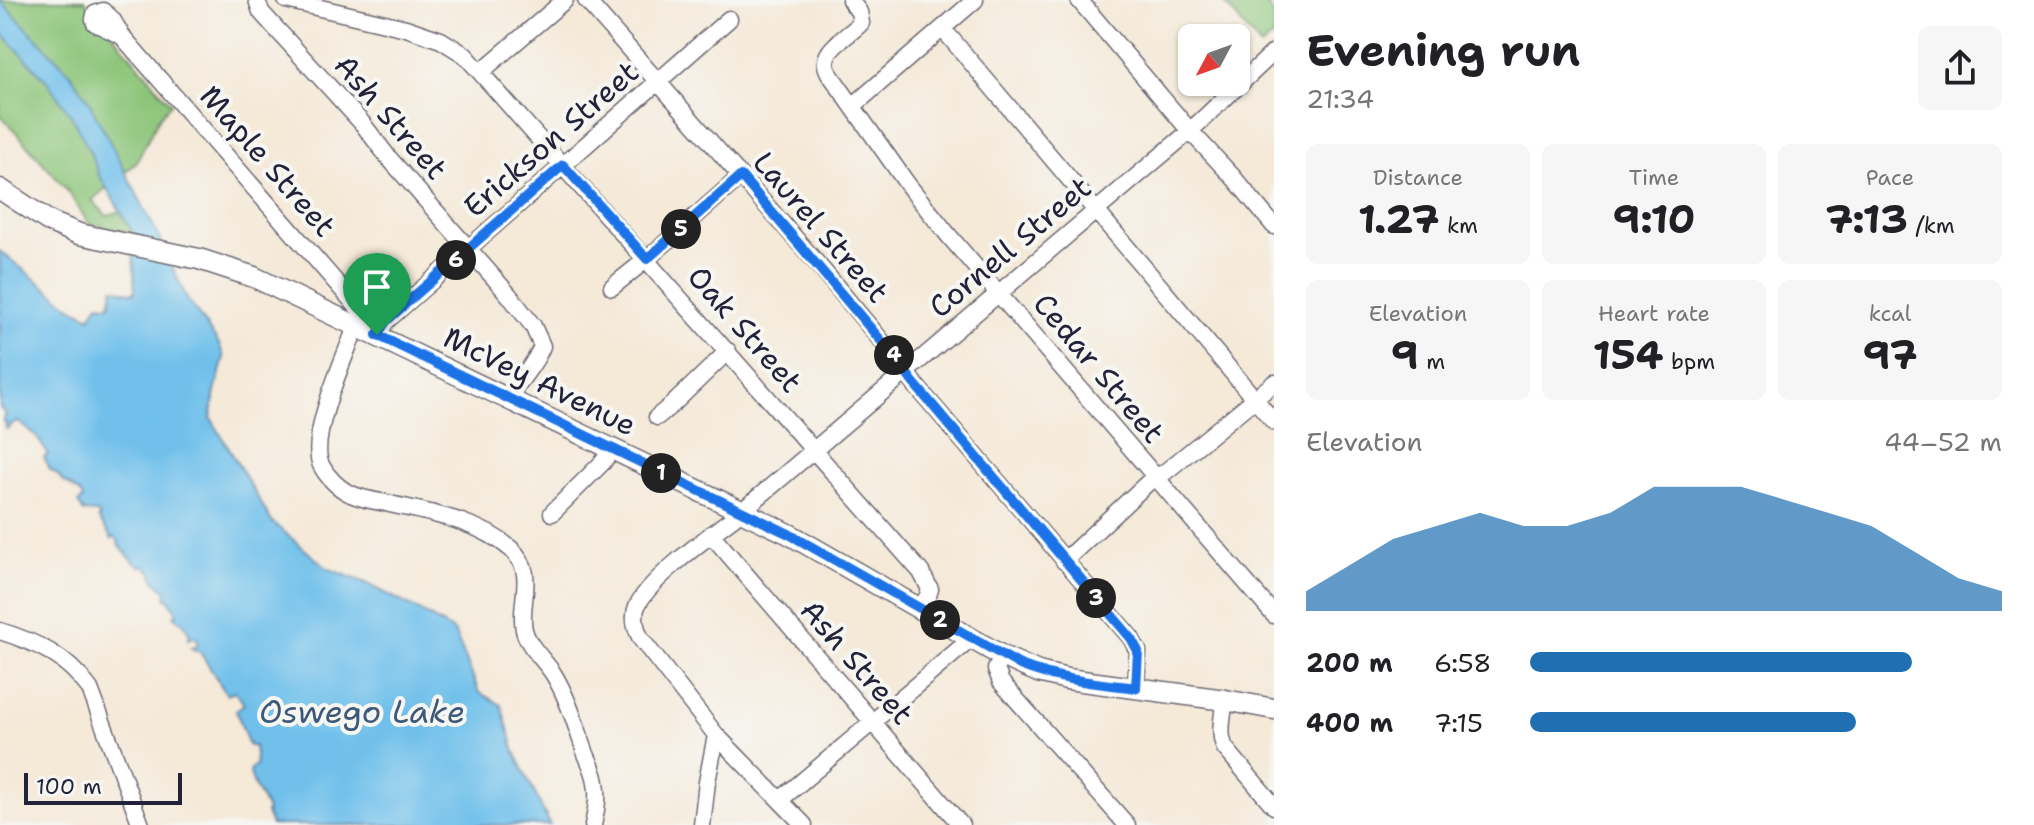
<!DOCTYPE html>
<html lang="en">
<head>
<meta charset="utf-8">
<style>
  body { margin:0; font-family:"Shantell Sans",sans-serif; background:#f6f6f6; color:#202124; height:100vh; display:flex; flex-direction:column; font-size:30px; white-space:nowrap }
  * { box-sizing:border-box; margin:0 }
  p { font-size:26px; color:#757577 }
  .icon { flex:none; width:44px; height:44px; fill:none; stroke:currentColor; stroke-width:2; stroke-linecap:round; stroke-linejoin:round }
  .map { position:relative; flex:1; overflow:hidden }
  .drawer { display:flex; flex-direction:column; background:#fff; width:760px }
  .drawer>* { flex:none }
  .needle { width:52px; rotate:229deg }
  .tools { position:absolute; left:1178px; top:24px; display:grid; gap:16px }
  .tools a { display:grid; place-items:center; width:72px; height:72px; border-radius:12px; background:#fff; box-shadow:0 2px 6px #0004; font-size:40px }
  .scale { position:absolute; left:24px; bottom:20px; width:158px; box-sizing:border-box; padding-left:8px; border:4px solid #22223b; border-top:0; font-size:22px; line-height:28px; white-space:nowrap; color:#22223b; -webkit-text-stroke:6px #f6f6f2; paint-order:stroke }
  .pin { position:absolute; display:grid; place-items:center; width:68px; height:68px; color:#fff; margin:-82px -34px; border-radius:50% 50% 50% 0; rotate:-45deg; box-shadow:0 0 8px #0007 }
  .pin .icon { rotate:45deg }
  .km { position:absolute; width:40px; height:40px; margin:-20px; border-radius:50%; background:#222; color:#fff; font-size:22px; line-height:40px; text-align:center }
  .round { display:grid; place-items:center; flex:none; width:84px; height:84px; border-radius:12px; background:#f6f6f6 }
  .overview { display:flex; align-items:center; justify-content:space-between; height:136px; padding:0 32px }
  h1 { font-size:44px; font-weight:700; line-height:60px }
  .stats { display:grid; grid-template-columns:repeat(3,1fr); gap:12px; height:136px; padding:8px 32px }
  .stats div { display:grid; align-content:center; border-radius:12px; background:#f6f6f6; text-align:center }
  .stats b { font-size:40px; font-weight:700 }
  .stats small { font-size:22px; font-weight:400 }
  .stats p { font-size:22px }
  .chart { height:224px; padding:16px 32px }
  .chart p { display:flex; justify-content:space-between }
  .chart svg { width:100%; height:144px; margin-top:8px; fill:#1f6fb2; opacity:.7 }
  ul { padding:0 32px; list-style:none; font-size:26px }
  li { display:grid; grid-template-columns:128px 96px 1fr; align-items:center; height:60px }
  li i { height:20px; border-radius:10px; background:#1f6fb2 }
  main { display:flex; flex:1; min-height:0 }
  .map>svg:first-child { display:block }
</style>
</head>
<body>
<main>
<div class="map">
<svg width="1274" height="825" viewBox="0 0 1274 825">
  <rect width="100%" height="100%" fill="#f6f6f2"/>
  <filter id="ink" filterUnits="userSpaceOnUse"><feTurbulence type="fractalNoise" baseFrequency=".0125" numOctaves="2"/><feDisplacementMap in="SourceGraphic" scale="16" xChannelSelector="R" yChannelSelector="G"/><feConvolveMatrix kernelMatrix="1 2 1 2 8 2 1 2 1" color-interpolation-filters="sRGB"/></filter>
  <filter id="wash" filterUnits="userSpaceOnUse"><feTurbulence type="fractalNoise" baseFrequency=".006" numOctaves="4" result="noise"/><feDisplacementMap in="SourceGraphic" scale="32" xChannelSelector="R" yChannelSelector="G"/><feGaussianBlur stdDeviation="1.8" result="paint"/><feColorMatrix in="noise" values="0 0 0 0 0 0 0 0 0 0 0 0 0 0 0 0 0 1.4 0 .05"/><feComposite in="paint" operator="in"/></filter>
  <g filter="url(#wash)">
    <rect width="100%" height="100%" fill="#f5e9d8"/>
    <path fill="#8cc579" stroke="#57745a" stroke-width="2" d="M 0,0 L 84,0 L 171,104 L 160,116 L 136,163 L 92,200 L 107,216 L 134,206 L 145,235 L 89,224 L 67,190 L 0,114 Z
      M 1222,0 L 1262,0 L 1274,14 L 1274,36 L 1261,47 Z"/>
    <path fill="#70c0eb" stroke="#497193" stroke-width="2" d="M 0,0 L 70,73 L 87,98 L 155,229 L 186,297 L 219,344 L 224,357 L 215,392 L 211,418 L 272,522 L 327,568 L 366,583 L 412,607 L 454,631 L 479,692 L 501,705 L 515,752 L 550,825 L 271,825 L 266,813 L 267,810 C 261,797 250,782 250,769 L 256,765 L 254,746 L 249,746 L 236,710 L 244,704 L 235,691 L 227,695 L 200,652 L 191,648 L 198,644 L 197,638 L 193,637 L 188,639 L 190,635 L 185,625 L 174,616 L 177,613 L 168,598 L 166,598 L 167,591 L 158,584 L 152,576 L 153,574 L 145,565 L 141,567 L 133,561 L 118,544 L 119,541 L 114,537 L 112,539 L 98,518 L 100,516 L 97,513 L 84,512 L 78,503 L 83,499 L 81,494 L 68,484 L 62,481 L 58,475 L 50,469 L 44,458 L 48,454 L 36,436 L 19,422 L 14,423 L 7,429 L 5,427 L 7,424 L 3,421 L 6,415 L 0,408 L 0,251 L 69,306 L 90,317 L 98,304 L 110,305 L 113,288 L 134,293 L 135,290 L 132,231 L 99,175 L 91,154 L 72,117 L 46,80 L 0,31 Z"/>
  </g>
  <g filter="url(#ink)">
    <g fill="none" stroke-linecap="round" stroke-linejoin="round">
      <g stroke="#6c6872" stroke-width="19">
        <path id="minor" d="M 257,0 L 261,12 L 362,123 L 388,157 L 509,295 L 533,326 L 542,346 C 535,366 518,380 509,399
          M 286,0 L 406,28 L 441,40 L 465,55 L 921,572 L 930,589 L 928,596 L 920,608
          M 586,0 L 815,261 L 895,357 L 912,381 L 1131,638 L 1138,651 L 1136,688
          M 850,0 L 859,12 L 861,23 C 853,32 826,48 826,61 C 825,64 828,71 829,73 L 908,185 L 949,236 L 1274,615
          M 1079,0 L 1190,131 L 1234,178 L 1274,226
          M 943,29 L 1274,422
          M 122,36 L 95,23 L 94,19 L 95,14 L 103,11 L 112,19 L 122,36 L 360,310 L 361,314 C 350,346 307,435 321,465 C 327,477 339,489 351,494 C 362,499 375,501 386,503 C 428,513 478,520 511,549 C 538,573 518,601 524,630 C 528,647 545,660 554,675 C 568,698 577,729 586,754 C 590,763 595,773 596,783 C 599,797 596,811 593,825
          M 482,71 L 565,0
          M 853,106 L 975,0
          M 612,287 L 647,259 L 741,176
          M 377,335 L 386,321 L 729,19
          M 657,417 L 673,404 L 728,351
          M 552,513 L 603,462 L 612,449
          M 711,534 L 961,825
          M 1064,561 L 1155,476 L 1164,473 L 1274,383
          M 0,631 C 38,643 66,656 90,689 L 141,825
          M 1002,656 L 996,669 L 1001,682 L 1127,825
          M 1225,700 C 1223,716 1218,733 1225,748 L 1274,806
          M 780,800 L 971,639
          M 702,825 L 707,782 L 716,735
          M 804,825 L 716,735 L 641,639 C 636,629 633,620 636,609 C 644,582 717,530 742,511 L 1190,131 L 1274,52"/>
      </g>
      <g stroke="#6c6872" stroke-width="23">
        <path id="major" d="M 0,189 L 50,222 L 79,234 L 199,259 L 254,277 L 789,534 L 1002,656 L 1038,672 L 1067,679 L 1225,700 L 1274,709"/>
      </g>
      <use href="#minor" stroke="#fff" stroke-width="16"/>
      <use href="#major" stroke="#fff" stroke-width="20"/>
    </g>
  </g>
  <g fill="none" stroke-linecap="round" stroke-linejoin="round" filter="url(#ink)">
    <g stroke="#fff" stroke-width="16">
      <path id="route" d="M 563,165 L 647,259 L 741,176 L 895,357 L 912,381 L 1131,638 L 1138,651 L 1136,688 C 1096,683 1057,680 1020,665 L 789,534 L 377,335 L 386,321 Z"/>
    </g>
    <use href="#route" stroke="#1a73e8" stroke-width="10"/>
  </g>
  <g text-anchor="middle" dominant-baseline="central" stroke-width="8" stroke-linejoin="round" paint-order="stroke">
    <g font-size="30" fill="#22223b" stroke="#f6f6f2">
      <text transform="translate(391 117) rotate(49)">Ash Street</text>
      <text transform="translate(551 139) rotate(-41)">Erickson Street</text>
      <text transform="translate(268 161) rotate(49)">Maple Street</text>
      <text transform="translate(821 227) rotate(49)">Laurel Street</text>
      <text transform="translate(1010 247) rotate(-40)">Cornell Street</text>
      <text transform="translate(745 329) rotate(49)">Oak Street</text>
      <text transform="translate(1099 368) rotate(50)">Cedar Street</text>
      <text transform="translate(540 381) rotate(26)">McVey Avenue</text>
      <text transform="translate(857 662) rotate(49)">Ash Street</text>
    </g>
    <g font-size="32" font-style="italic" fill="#3d5979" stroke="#f6f6f2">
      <text x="362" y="711">Oswego Lake</text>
    </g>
  </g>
</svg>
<div class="tools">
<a><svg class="needle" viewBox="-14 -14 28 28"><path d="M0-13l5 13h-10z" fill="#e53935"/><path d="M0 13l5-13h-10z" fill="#757577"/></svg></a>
</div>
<div class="scale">100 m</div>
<div class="pin" style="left:377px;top:335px;background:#1e9e55"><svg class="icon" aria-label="arrive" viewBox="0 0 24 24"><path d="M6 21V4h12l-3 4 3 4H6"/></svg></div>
<b class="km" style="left:661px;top:473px">1</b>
<b class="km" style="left:940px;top:620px">2</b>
<b class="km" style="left:1096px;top:598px">3</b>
<b class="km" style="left:894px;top:355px">4</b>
<b class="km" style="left:681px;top:229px">5</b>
<b class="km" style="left:456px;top:260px">6</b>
</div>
<section class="drawer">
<div class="overview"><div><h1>Evening run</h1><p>21:34</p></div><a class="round"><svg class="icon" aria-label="share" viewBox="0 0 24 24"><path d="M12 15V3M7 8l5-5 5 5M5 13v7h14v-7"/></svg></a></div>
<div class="stats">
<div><p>Distance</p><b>1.27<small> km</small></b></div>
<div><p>Time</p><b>9:10</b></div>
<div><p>Pace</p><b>7:13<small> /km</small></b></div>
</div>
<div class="stats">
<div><p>Elevation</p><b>9<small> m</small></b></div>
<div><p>Heart rate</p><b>154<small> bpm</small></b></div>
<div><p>kcal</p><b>97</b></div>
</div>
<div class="chart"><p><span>Elevation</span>44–52 m</p>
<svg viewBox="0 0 160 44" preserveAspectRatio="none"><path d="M0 44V38L10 30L20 22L30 18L40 14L50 18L60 18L70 14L80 6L90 6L100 6L110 10L120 14L130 18L140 26L150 34L160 38V44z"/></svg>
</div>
<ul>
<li><b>200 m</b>6:58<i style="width:81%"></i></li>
<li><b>400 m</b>7:15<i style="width:69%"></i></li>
</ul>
</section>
</main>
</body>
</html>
